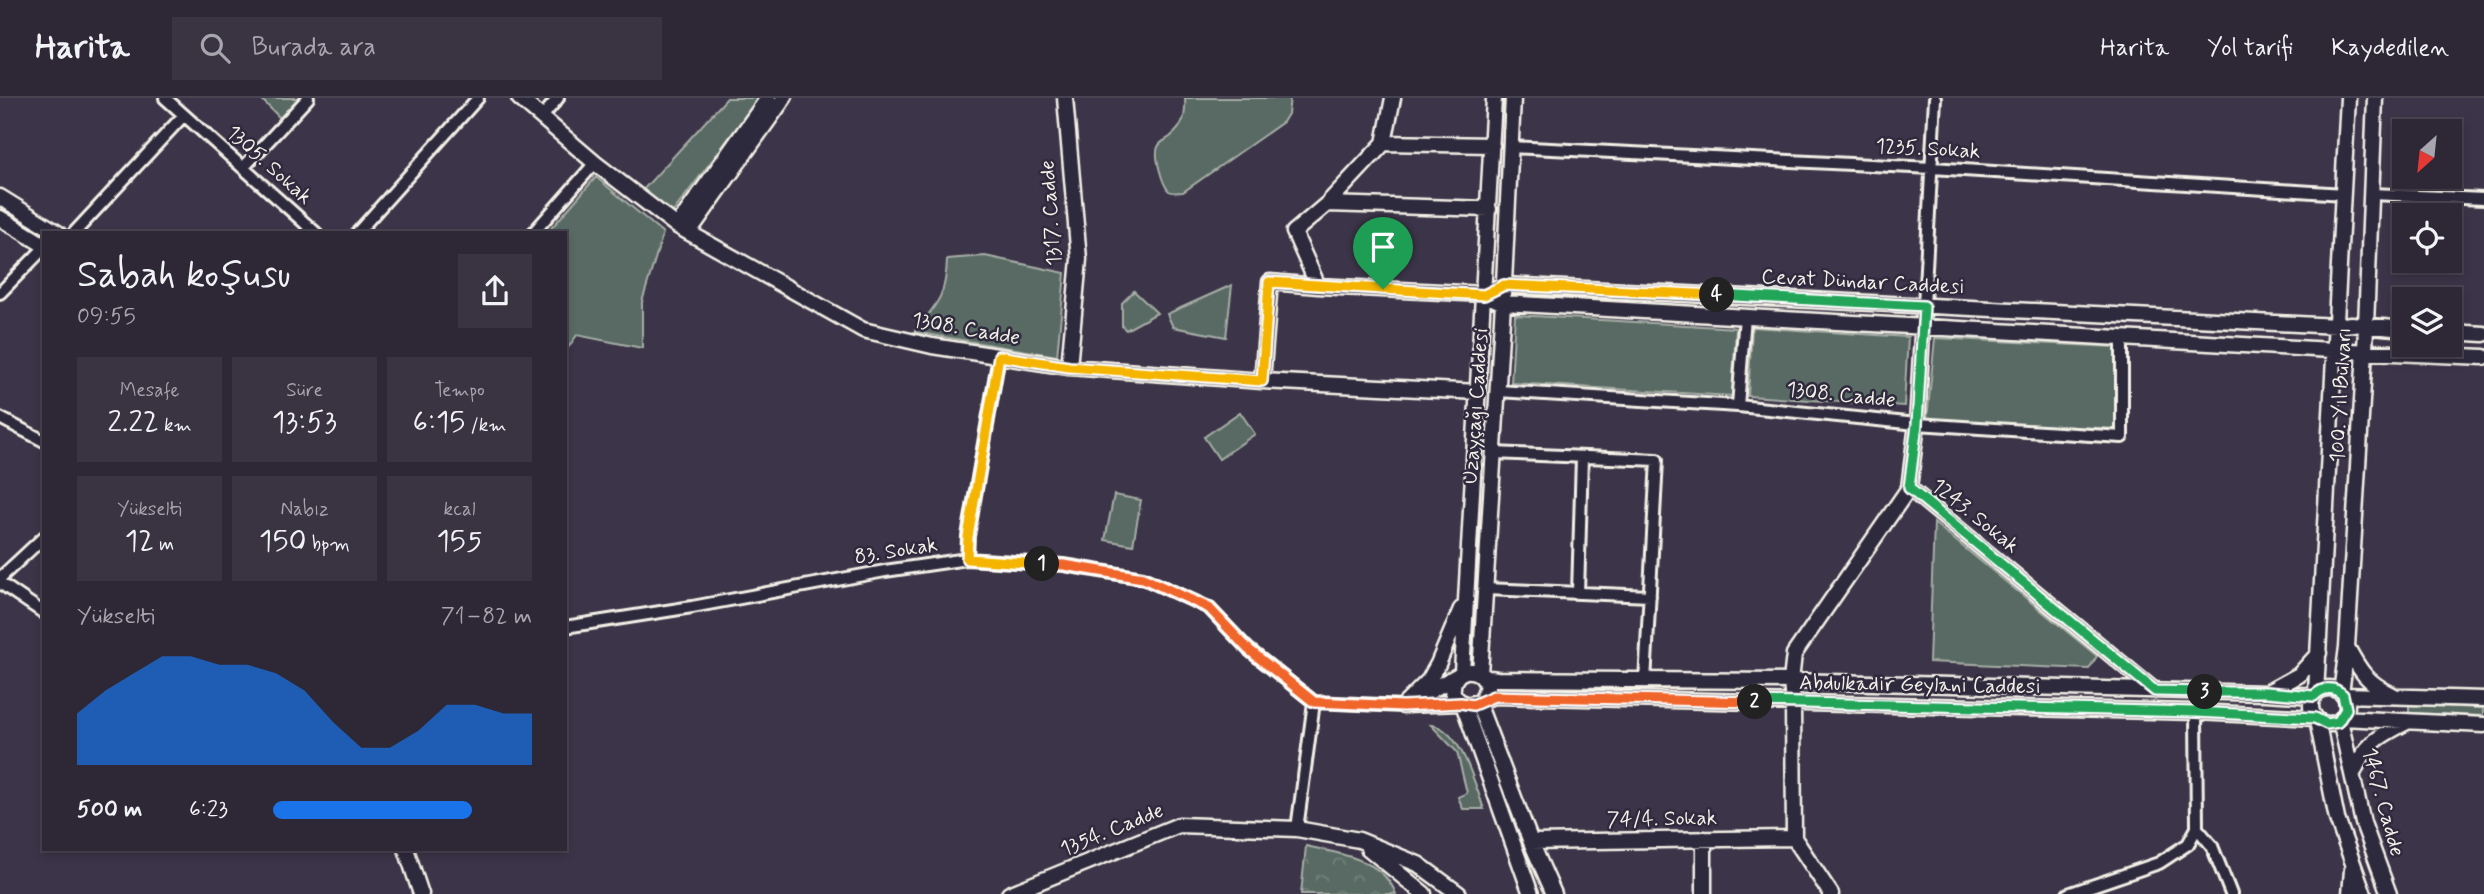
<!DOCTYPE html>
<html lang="tr">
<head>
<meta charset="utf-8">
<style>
  body { margin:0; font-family:Mynerve,sans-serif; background:#393342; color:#f1f3f6; height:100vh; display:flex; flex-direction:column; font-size:26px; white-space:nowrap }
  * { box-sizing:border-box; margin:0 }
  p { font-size:23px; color:#a7a5ad }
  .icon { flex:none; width:38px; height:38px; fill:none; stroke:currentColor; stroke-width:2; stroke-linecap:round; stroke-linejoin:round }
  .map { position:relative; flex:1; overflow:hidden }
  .details { position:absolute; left:42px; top:133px; width:525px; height:620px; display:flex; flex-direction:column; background:#2d2736; border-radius:0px; box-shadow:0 4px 10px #0003,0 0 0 2px #484451 }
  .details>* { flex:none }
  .needle { width:46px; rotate:207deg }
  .tools { position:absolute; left:2392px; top:21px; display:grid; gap:14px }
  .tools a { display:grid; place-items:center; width:70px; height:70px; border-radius:0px; background:#2d2736; box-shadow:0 4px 10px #0003,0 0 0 2px #484451; font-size:35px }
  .pin { position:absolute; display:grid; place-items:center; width:60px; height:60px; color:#fff; margin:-72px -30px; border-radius:50% 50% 50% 0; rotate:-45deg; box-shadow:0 0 7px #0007 }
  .pin .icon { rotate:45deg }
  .km { position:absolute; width:35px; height:35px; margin:-18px; border-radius:50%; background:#222; color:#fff; font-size:19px; line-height:35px; text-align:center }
  .round { display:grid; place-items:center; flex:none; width:74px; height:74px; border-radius:0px; background:#393342 }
  .head { display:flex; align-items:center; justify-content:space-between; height:119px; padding:0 35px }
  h1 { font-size:38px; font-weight:600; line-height:52px }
  .stats { display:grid; grid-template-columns:repeat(3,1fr); gap:10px; height:119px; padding:7px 35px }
  .stats div { display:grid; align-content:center; border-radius:0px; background:#393342; text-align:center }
  .stats b { font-size:30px; font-weight:600 }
  .stats small { font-size:19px; font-weight:400 }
  .stats p { font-size:19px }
  .chart { height:196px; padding:14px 35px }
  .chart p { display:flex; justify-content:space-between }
  .chart svg { width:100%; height:126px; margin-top:7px; fill:#1a73e8; opacity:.7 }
  ul { padding:0 35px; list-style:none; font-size:23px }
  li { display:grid; grid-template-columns:112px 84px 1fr; align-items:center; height:52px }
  li i { height:18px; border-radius:9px; background:#1a73e8 }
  header { display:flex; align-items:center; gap:42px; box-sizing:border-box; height:98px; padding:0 35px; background:#2d2736; border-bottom:2px solid #484451 }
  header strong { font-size:33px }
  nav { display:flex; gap:38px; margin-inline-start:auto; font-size:24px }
  .search { width:490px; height:63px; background:#393342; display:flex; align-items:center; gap:18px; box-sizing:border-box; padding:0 24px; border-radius:0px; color:#a7a5ad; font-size:26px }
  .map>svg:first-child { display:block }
</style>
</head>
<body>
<header>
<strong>Harita</strong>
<div class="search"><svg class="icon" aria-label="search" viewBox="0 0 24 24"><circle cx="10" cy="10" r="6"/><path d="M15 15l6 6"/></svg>Burada ara</div>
<nav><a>Harita</a><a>Yol tarifi</a><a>Kaydedilen</a></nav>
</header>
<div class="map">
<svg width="2484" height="796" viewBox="0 0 2484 796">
  <defs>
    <pattern id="forest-crowns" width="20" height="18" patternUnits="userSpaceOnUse" patternTransform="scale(1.75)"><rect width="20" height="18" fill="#596b64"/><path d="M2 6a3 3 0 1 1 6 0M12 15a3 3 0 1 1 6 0" fill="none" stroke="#71817a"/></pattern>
  </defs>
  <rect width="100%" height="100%" fill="#3c3448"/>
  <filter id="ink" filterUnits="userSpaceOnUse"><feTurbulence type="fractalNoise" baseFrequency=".0143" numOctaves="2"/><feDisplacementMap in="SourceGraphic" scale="14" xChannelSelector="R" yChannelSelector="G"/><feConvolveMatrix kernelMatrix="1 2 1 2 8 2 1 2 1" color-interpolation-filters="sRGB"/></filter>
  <g filter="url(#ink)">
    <path fill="#596b64" stroke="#a6aea6" stroke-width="2" d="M 260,0 L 300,0 L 281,21 Z
      M 727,0 L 759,0 L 670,118 L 640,95 Z
      M 1185,0 L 1290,0 L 1288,16 L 1283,24 L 1183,94 C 1178,94 1171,96 1168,92 C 1162,85 1154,57 1158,49 C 1160,44 1166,42 1170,39 C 1184,28 1186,16 1185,0 Z
      M 596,79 L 663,135 L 642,204 L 642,250 L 577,237 L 565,254 L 565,135 L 547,135 Z
      M 985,158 L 1065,175 L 1057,258 L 914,234 C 937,206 946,199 947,161 Z
      M 1232,187 L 1226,239 L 1173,229 L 1167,216 Z
      M 1134,193 L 1157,215 L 1126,232 L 1122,228 L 1122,205 Z
      M 1515,217 L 1736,230 L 1732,298 L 1511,285 Z
      M 1752,229 L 1908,239 L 1904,308 L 1748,298 Z
      M 1935,240 L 2117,249 L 2119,331 L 1927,322 Z
      M 1240,314 L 1255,336 L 1219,361 L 1204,339 Z
      M 1114,397 L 1141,402 L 1133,447 L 1105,442 Z
      M 1934,425 L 2097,558 L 2089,571 L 1929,564 Z
      M 2409,607 L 2483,610 L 2483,618 L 2409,615 Z
      M 1431,627 C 1461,630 1475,687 1484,711 L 1463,711 L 1458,699 L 1467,695 L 1457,654 Z"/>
    <path fill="url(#forest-crowns)" stroke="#a6aea6" stroke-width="2" d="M 1306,748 C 1340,756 1382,760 1396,796 L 1301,796 Z"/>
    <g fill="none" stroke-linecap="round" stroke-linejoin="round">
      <g stroke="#f4f1e8" stroke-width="16">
        <path id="street" d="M 165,0 L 316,135
          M 542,19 L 558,0
          M 1510,49 L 1932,70 L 2344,96
          M 243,70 L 308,0
          M 2372,96 L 2484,101
          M 74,135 L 184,17
          M 357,135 L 478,0
          M 533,135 L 595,65
          M 0,195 L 44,150
          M 1924,208 L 1935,0
          M 1498,293 L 1738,308 L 1917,326 L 2122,339 L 2122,239
          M 1738,308 L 1745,218
          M 0,320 L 44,343
          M 1494,355 L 1657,362 L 1645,584
          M 967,461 L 968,438 L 999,258
          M 0,480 L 44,439
          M 0,485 L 44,515
          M 1485,491 L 1650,498
          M 1578,495 L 1582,359
          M 565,529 L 692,509 L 885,473 L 967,461 L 1064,467 L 1143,480 L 1209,510 L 1248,551 L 1314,604 L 1403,608
          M 2197,730 L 2212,748 L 2231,796
          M 1297,731 L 1314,604
          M 2068,796 L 2159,765 L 2188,746 L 2197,730 L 2196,614"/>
      </g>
      <g stroke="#f4f1e8" stroke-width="19">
        <path id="secondary" d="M 519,0 L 595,65 L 677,128 L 863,232 L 932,248 L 1069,269 L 1262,283 L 1478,294
          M 1065,0 L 1079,161 L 1069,269
          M 1384,45 L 1393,0
          M 0,99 L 58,135
          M 1327,106 L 1489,111
          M 0,120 L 44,147
          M 677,128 L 768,0
          M 689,134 L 784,0
          M 1318,188 L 1484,196 L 1503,205 L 2349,253 L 2484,259
          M 1484,196 L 1504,187 L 2337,228 L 2351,226 L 2404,231
          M 2450,234 L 2484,236
          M 1262,283 L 1270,184 L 1318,188 L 1294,134 L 1327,106 L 1384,45 L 1492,47
          M 1909,390 L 2155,593
          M 2347,549 C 2360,573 2367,585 2393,597
          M 1462,574 L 1494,0
          M 1480,576 L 1503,205 L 1513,0
          M 1483,579 L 1497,581 L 1791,583 L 2266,595 L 2314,598
          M2311 608a18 18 0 1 1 36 0a18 18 0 1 1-36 0Z
          M 2268,594 L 2299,577 L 2319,555
          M 2316,595 L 2348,0
          M 2341,595 L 2347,549 L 2365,253 L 2375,0
          M 2343,597 L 2484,601
          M 1417,600 L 1457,578
          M 1482,602 L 1487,588 C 1479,564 1450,570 1453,595 C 1464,615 1478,603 1494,598 L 2196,614 L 2315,620
          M 1478,605 L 1531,744 L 1554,796
          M 1463,606 L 1531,796
          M 1406,607 L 1461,605
          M 1403,608 L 1429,582 L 1438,566 L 1461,511
          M 2342,620 L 2484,627
          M 2317,622 L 2337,721 L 2364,796
          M 2340,622 L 2363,725 L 2389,796
          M 2353,676 C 2365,646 2379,638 2407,624
          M 1531,744 L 1794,740
          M 1368,750 L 1424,796
          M 406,751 L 421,796
          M 1009,796 L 1179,727 L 1297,731 L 1359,742 L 1418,766 L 1459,796
          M 1704,796 L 1704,741
          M 1831,796 L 1794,740 L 1793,605 L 1791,583 L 1794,556 L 1909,390 L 1917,326 L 1923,219
          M 2350,796 L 2352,772"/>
      </g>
      <use href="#street" stroke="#2f2a3d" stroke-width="10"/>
      <use href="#secondary" stroke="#2f2a3d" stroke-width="14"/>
    </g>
  </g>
  <g fill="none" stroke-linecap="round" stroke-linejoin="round" filter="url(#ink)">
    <g stroke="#fff" stroke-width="14">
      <path id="split-1" d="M 1042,466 L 967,461 L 968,439 L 999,258 L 1069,269 L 1262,283 L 1269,184 L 1383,191"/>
    </g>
    <g stroke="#fff" stroke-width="14">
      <path id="split-2" d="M 1042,466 L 1064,467 L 1143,480 L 1209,510 L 1248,551 L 1314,604 L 1403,608 L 1461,605 L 1473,607 L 1494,598 L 1755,604"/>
    </g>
    <g stroke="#fff" stroke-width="14">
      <path id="split-3" d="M 1755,604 L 2196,614 L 2315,620 L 2327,626 L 2338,624 L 2346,611 L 2343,597 C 2334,588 2323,589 2314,598 L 2266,594 L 2205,594"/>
    </g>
    <g stroke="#fff" stroke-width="14">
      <path id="split-4" d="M 1717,197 L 1924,208 L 1917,326 L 1909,390 L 2155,593 L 2205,594"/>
    </g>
    <g stroke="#fff" stroke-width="14">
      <path id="split-5" d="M 1383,191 L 1484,197 L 1504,187 L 1717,197"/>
    </g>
    <use href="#split-1" stroke="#f5b400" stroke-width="9"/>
    <use href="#split-2" stroke="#f0652b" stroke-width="9"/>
    <use href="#split-3" stroke="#22a559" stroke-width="9"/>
    <use href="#split-4" stroke="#22a559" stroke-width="9"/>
    <use href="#split-5" stroke="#f5b400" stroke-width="9"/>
  </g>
  <g text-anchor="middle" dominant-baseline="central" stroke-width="5" stroke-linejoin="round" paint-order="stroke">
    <g font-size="21" fill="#f4f1e8" stroke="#2f2a3d">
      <text transform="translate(1928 51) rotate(3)">1235. Sokak</text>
      <text transform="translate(269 67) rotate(42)">1305. Sokak</text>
      <text transform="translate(1051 115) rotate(-94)">1317. Cadde</text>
      <text transform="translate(1863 184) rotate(3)">Cevat Dündar Caddesi</text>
      <text transform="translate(966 231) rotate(10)">1308. Cadde</text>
      <text transform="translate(1841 297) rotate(6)">1308. Cadde</text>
      <text transform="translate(2341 297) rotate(-87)">100. Yıl Bulvarı</text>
      <text transform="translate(1476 308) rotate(-86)">Uzayçağı Caddesi</text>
      <text transform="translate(1975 418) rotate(39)">1243. Sokak</text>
      <text transform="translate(896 453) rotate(-9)">83. Sokak</text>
      <text transform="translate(1920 587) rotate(1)">Abdulkadir Geylani Caddesi</text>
      <text transform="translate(2383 704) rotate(75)">1467. Cadde</text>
      <text transform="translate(1662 721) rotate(-1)">74/4. Sokak</text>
      <text transform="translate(1112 732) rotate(-22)">1354. Cadde</text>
    </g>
  </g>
</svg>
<div class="tools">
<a><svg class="needle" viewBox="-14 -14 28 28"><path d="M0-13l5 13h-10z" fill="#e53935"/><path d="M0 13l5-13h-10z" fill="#a7a5ad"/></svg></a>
<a><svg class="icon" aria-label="locate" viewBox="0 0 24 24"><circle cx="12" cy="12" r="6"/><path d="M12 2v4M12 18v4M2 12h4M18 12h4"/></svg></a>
<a><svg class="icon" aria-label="layers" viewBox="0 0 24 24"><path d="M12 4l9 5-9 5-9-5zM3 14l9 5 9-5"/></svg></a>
</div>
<div class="pin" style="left:1383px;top:191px;background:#1e9e55"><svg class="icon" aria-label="arrive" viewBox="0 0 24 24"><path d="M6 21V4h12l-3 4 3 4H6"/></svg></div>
<b class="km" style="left:1042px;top:466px">1</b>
<b class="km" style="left:1755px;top:604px">2</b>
<b class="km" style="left:2205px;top:594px">3</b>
<b class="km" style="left:1717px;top:197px">4</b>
<section class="details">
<div class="head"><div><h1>Sabah koşusu</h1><p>09:55</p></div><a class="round"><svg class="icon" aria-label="share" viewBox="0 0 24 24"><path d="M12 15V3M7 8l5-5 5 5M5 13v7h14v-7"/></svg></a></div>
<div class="stats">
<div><p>Mesafe</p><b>2.22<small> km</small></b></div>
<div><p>Süre</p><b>13:53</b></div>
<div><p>Tempo</p><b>6:15<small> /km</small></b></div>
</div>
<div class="stats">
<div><p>Yükselti</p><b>12<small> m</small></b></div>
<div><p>Nabız</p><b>150<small> bpm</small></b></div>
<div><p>kcal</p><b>155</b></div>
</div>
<div class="chart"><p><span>Yükselti</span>71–82 m</p>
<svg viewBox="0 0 160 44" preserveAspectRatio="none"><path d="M0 44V26L10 18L20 12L30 6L40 6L50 9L60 9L70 12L80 18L90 29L100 38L110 38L120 32L130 23L140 23L150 26L160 26V44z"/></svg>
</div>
<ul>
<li><b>500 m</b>6:23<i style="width:77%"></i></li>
</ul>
</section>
</div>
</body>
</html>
